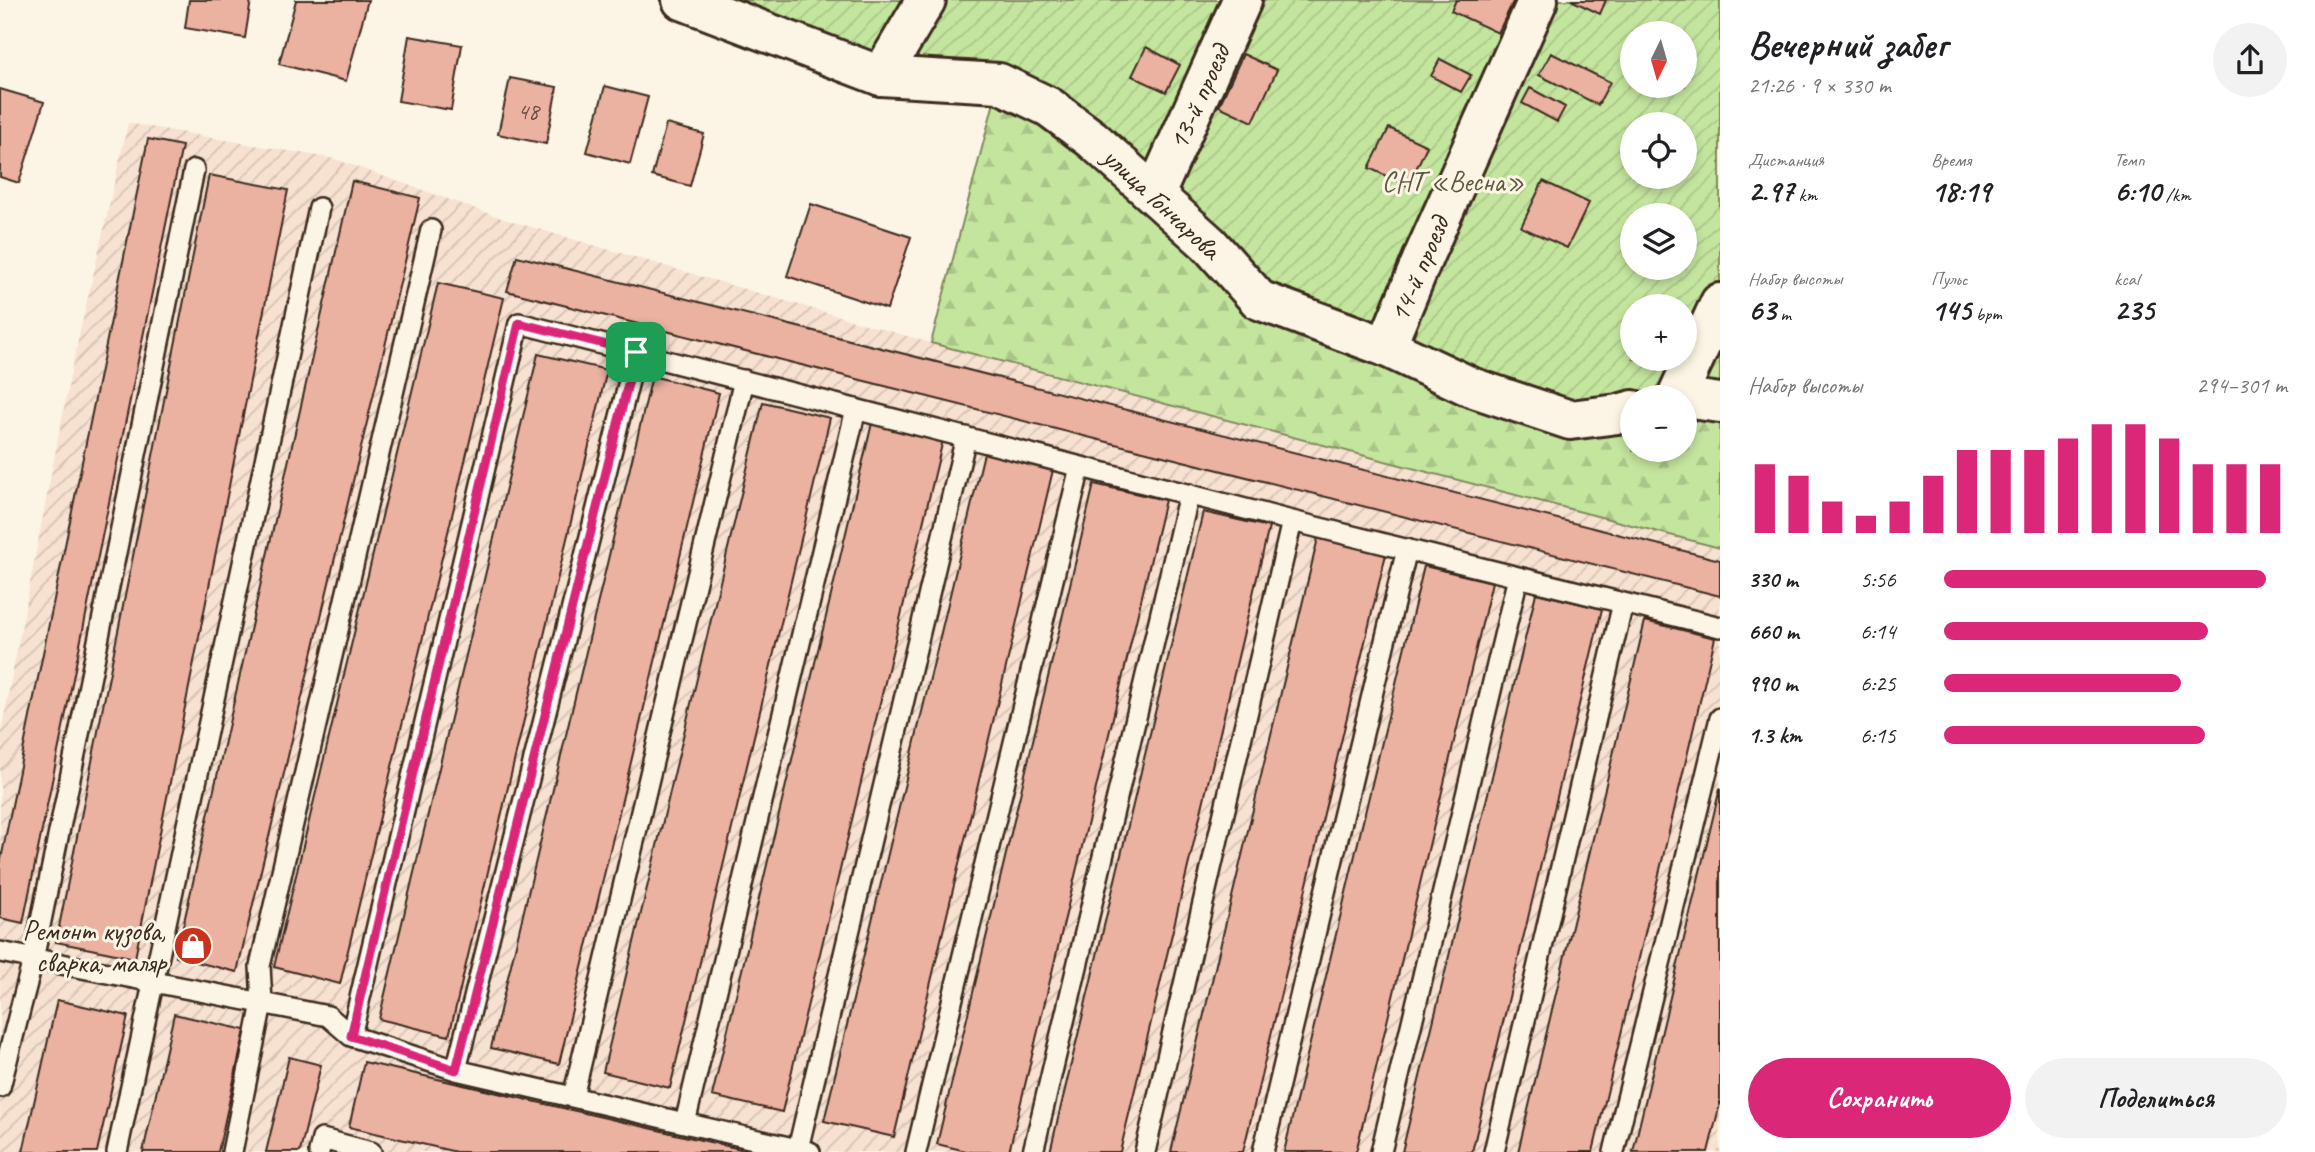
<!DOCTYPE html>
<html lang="ru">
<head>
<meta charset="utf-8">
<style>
  body { margin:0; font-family:Caveat,sans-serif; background:#f2f2f2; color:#202124; height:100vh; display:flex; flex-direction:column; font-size:26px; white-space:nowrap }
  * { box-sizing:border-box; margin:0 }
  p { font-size:23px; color:#757577 }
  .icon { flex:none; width:38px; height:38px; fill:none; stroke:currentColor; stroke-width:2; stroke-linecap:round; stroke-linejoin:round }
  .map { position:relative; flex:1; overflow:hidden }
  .drawer { display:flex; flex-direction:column; background:#fff; width:595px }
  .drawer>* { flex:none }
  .needle { width:46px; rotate:185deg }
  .fabs { position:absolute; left:1620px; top:21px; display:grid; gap:14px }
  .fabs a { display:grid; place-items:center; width:77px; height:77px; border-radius:50%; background:#fff; box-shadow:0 4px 10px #0003; font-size:35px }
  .pin { position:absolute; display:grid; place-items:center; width:60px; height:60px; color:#fff; margin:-30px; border-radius:14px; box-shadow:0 4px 10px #0006 }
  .round { display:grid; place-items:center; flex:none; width:74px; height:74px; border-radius:37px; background:#f2f2f2 }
  .head { display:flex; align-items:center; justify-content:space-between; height:119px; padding:0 28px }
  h1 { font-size:38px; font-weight:700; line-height:52px }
  .stats { display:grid; grid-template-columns:repeat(3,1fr); gap:10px; height:119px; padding:7px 28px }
  .stats div { display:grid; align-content:center }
  .stats b { font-size:30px; font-weight:700 }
  .stats small { font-size:19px; font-weight:400 }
  .stats p { font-size:19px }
  .chart { height:196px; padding:14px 28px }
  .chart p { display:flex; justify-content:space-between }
  .chart svg { width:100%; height:126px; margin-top:7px; stroke:#db2777; stroke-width:6 }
  .cta { display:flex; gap:14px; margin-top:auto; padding:14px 28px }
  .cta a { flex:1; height:80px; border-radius:42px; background:#db2777; color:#fff; font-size:28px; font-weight:700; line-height:80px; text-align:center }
  .cta a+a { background:#f2f2f2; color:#202124 }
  ul { padding:0 28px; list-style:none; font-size:23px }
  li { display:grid; grid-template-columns:112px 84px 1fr; align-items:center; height:52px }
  li i { height:18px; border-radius:9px; background:#db2777 }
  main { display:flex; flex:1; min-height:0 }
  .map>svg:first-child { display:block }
</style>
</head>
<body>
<main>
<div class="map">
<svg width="1720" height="1152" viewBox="0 0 1720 1152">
  <defs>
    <pattern id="industrial-furrows" width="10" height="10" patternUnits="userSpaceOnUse" patternTransform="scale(1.75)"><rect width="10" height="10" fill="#f7e1d1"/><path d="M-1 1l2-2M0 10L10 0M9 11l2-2" fill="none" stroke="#d5c1b3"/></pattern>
    <pattern id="forest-firs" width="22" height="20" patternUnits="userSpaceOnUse" patternTransform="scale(1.75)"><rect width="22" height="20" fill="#c4e59e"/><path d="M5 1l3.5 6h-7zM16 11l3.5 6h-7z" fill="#a9c588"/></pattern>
    <pattern id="garden-furrows" width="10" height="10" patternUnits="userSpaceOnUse" patternTransform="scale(1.75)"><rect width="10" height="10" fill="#c4e59e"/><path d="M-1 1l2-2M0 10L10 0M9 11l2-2" fill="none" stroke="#a9c588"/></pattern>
  </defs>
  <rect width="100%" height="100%" fill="#fcf5e5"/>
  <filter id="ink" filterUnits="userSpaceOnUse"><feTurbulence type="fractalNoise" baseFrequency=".0143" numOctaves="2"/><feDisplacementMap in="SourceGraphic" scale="14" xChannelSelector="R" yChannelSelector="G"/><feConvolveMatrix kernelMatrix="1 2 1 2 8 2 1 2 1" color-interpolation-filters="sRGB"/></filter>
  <g filter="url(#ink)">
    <path fill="url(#industrial-furrows)" d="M 128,123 L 335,159 L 507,220 L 931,343 L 1720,548 L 1720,1152 L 0,1152 L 0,737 L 72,367 Z"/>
    <path fill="url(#forest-firs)" stroke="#80885e" stroke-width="2" d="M 999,83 L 1633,410 L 1633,450 L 1685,450 L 1685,398 L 1720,403 L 1720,548 L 931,343 Z"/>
    <path fill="url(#garden-furrows)" stroke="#80885e" stroke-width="2" fill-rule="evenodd" d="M 682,0 L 1720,0 L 1720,403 L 1674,397 L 1633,397 L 1570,420 L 1259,300 L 1049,107 L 881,76 ZM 1633,33 L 1685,33 L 1685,86 L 1633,86 ZM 1633,124 L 1685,124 L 1685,177 L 1633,177 ZM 1633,215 L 1685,215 L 1685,268 L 1633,268 ZM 1633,306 L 1685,306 L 1685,359 L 1633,359 Z"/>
    <path fill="#ebb2a2" stroke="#3b2a1e" stroke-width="2" d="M 189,0 L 251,0 L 245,38 L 185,28 Z
      M 296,0 L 368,0 L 346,81 L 279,64 Z
      M 1456,0 L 1514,0 L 1498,33 L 1451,11 Z
      M 1571,0 L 1606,0 L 1600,14 Z
      M 409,36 L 462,45 L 451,110 L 398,101 Z
      M 1146,47 L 1180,65 L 1166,92 L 1132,76 Z
      M 1551,53 L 1610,82 L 1598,105 L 1539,75 Z
      M 1243,54 L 1277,70 L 1253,122 L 1219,106 Z
      M 1440,59 L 1471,75 L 1461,92 L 1431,76 Z
      M 510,78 L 557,87 L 546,144 L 498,134 Z
      M 605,86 L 648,97 L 630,164 L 587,152 Z
      M 1530,88 L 1565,107 L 1557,122 L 1522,103 Z
      M 0,89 L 44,102 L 19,183 L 0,177 Z
      M 666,124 L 704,134 L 690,186 L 652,176 Z
      M 1389,128 L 1427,146 L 1408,186 L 1369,168 Z
      M 148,139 L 182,146 L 23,923 L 0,918 L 0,864 Z
      M 209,175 L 288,190 L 135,958 L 56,942 Z
      M 352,181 L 420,198 L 237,972 L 176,957 Z
      M 1543,181 L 1589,203 L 1567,248 L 1521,227 Z
      M 811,204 L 911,237 L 887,309 L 787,276 Z
      M 517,256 L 1720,560 L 1720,596 L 507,291 Z
      M 438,283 L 504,298 L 340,984 L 274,967 Z
      M 538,354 L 607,370 L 449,1036 L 379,1019 Z
      M 652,376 L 719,393 L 559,1064 L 491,1048 Z
      M 763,402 L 830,418 L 670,1088 L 603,1072 Z
      M 872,423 L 943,440 L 782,1112 L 712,1096 Z
      M 984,453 L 1053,470 L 894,1137 L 824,1121 Z
      M 1094,484 L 1165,500 L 1009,1152 L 970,1152 L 937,1144 Z
      M 1203,512 L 1269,527 L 1120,1152 L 1050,1152 Z
      M 1318,538 L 1386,554 L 1243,1152 L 1171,1152 Z
      M 1424,566 L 1492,582 L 1356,1152 L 1284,1152 Z
      M 1536,593 L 1602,609 L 1472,1152 L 1402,1152 Z
      M 1645,621 L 1715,638 L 1593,1152 L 1518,1152 Z
      M 1720,788 L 1720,1104 L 1708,1152 L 1633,1152 Z
      M 57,1000 L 128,1016 L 97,1152 L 23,1152 Z
      M 174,1014 L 245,1030 L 218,1152 L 143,1152 Z
      M 289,1057 L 321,1065 L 300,1152 L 266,1152 Z
      M 364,1062 L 753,1152 L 456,1152 L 349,1127 Z"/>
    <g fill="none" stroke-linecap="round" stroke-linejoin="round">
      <g stroke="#3b2a1e" stroke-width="24">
        <path id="service" d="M 0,952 L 328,1016 L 351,1036 L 456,1070 L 810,1152
          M 351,1036 L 519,323 L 1292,521 L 1720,627
          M 456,1070 L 636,353
          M 0,1087 L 33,960 L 194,170
          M 573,1097 L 744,380
          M 685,1123 L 856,409
          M 798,1149 L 966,437
          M 117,1152 L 319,208
          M 232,1152 L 262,1003 L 260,966 L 431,230
          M 319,1152 L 322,1139 L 371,1152
          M 916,1152 L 1080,467
          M 1033,1152 L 1189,494
          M 1145,1152 L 1292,521
          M 1263,1152 L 1407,549
          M 1381,1152 L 1518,577
          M 1494,1152 L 1623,603
          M 1614,1152 L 1720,718"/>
      </g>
      <g stroke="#3b2a1e" stroke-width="44">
        <path id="minor" d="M 881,76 L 926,0
          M 1155,194 L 1242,0
          M 1386,347 L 1425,253 L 1538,0
          M 1677,396 L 1720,303"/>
      </g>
      <g stroke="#3b2a1e" stroke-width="44">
        <path id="tertiary" d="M 682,0 L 881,76 L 999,83 L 1049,107 L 1092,139 L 1209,244 L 1259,300 L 1386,347 L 1471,387 L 1570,420 L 1618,414 L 1633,410
          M 1685,398 L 1720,403"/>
      </g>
      <use href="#service" stroke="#fcf5e5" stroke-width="19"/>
      <use href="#minor" stroke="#fcf5e5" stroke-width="38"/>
      <use href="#tertiary" stroke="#fcf5e5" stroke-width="38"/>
    </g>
  </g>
  <g fill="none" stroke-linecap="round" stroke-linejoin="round" filter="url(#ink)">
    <g stroke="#fff" stroke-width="14">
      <path id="route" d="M 519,323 L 636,352 L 456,1070 L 351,1036 Z"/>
    </g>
    <use href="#route" stroke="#db2777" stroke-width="9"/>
  </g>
  <defs>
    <g id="shop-disc" transform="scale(2.0125)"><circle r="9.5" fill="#c8321e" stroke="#fcf5e5"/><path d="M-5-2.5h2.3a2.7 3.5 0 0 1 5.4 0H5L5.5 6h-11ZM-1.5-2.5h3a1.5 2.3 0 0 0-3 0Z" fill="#fff"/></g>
  </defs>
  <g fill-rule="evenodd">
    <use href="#shop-disc" x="193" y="946"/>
  </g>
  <g text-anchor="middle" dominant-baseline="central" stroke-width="6" stroke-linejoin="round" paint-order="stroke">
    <g font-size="24" fill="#674c3f">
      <text x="528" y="111">48</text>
    </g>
    <g font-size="28" fill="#3b2a1e" stroke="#fcf5e5">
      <text transform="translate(1199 97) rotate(-66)">13-й проезд</text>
      <text transform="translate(1162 203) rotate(43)">улица Гончарова</text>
      <text transform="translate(1419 269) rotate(-67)">14-й проезд</text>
    </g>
    <g font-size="28" fill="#5d593e" stroke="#fcf5e5">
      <text x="1453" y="181">СНТ «Весна»</text>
    </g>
    <g font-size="28" fill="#3b2a1e" stroke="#fcf5e5" text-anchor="end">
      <text x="166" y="930">Ремонт кузова,<tspan x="166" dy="32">сварка, маляр</tspan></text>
    </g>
  </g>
</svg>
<div class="fabs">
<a><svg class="needle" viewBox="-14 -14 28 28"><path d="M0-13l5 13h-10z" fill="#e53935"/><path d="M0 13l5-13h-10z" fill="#757577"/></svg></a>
<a><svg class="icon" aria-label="locate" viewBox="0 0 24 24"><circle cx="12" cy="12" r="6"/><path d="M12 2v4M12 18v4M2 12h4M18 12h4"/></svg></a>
<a><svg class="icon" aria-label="layers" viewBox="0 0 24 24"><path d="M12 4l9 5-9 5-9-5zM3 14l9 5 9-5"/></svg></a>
<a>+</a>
<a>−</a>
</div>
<div class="pin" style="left:636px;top:352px;background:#1e9e55"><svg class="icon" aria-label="arrive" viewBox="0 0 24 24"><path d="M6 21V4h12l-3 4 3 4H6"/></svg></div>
</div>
<section class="drawer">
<div class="head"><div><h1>Вечерний забег</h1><p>21:26 · 9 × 330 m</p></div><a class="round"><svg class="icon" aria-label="share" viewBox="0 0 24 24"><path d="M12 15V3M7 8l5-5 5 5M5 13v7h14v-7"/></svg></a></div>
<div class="stats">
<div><p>Дистанция</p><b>2.97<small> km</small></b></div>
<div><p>Время</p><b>18:19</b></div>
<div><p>Темп</p><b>6:10<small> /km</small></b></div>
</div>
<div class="stats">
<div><p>Набор высоты</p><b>63<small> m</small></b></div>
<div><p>Пульс</p><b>145<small> bpm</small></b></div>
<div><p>kcal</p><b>235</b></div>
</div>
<div class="chart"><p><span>Набор высоты</span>294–301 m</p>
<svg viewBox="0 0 160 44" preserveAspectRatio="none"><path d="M5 44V20M15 44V24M25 44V33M35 44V38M45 44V33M55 44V24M65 44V15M75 44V15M85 44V15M95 44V11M105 44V6M115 44V6M125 44V11M135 44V20M145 44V20M155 44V20"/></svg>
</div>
<ul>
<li><b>330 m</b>5:56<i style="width:94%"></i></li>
<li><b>660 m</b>6:14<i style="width:77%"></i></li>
<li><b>990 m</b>6:25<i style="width:69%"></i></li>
<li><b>1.3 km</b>6:15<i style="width:76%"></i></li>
</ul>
<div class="cta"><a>Сохранить</a><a>Поделиться</a></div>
</section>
</main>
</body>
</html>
